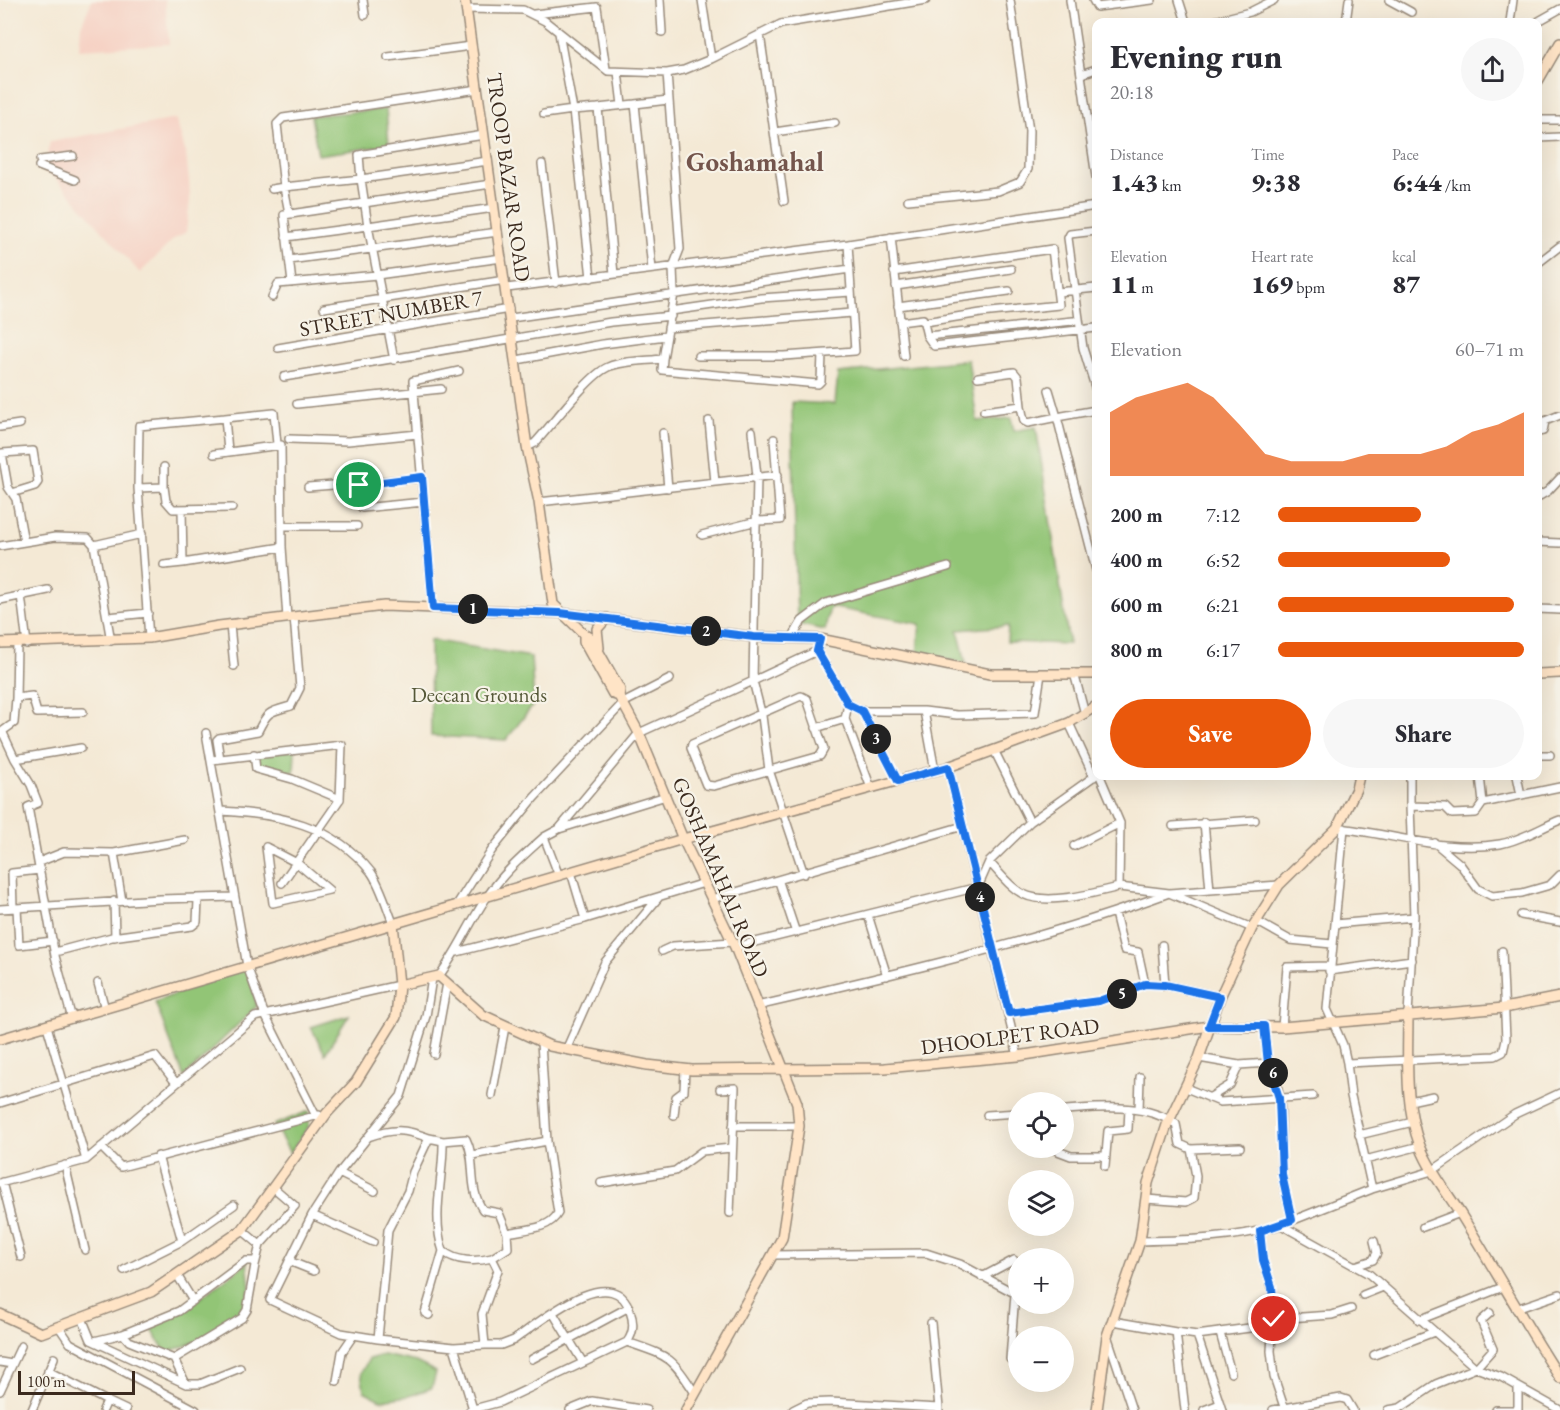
<!DOCTYPE html>
<html lang="en">
<head>
<meta charset="utf-8">
<style>
  body { margin:0; font-family:"EB Garamond",serif; background:#f7f7f7; color:#2b2b33; height:100vh; display:flex; flex-direction:column; font-size:22px; white-space:nowrap }
  * { box-sizing:border-box; margin:0 }
  p { font-size:20px; color:#7c7c81 }
  .icon { flex:none; width:33px; height:33px; fill:none; stroke:currentColor; stroke-width:2; stroke-linecap:round; stroke-linejoin:round }
  .map { position:relative; flex:1; overflow:hidden }
  .drawer { position:absolute; left:1092px; top:18px; width:450px; height:762px; display:flex; flex-direction:column; background:#fff; border-radius:12px; box-shadow:0 6px 24px #0002 }
  .drawer>* { flex:none }
  .fabs { position:absolute; left:1008px; top:1092px; display:grid; gap:12px }
  .fabs a { display:grid; place-items:center; width:66px; height:66px; border-radius:50%; background:#fff; box-shadow:0 6px 24px #0002; font-size:30px }
  .scale { position:absolute; left:18px; bottom:15px; width:117px; box-sizing:border-box; padding-left:6px; border:3px solid #3b2a1e; border-top:0; font-size:16px; line-height:21px; white-space:nowrap; color:#3b2a1e; -webkit-text-stroke:4px #f7f3e8; paint-order:stroke }
  .pin { position:absolute; display:grid; place-items:center; width:51px; height:51px; color:#fff; margin:-26px; border:3px solid #fff; border-radius:50%; box-shadow:0 2px 6px #0007 }
  .km { position:absolute; width:30px; height:30px; margin:-15px; border-radius:50%; background:#222; color:#fff; font-size:16px; line-height:30px; text-align:center }
  .round { display:grid; place-items:center; flex:none; width:63px; height:63px; border-radius:32px; background:#f7f7f7 }
  .headline { display:flex; align-items:center; justify-content:space-between; height:102px; padding:0 18px }
  h1 { font-size:33px; font-weight:800; line-height:45px }
  .stats { display:grid; grid-template-columns:repeat(3,1fr); gap:9px; height:102px; padding:6px 18px }
  .stats div { display:grid; align-content:center }
  .stats b { font-size:26px; font-weight:800 }
  .stats small { font-size:16px; font-weight:400 }
  .stats p { font-size:16px }
  .chart { height:168px; padding:12px 18px }
  .chart p { display:flex; justify-content:space-between }
  .chart svg { width:100%; height:108px; margin-top:6px; fill:#ea580c; opacity:.7 }
  .primary-button { display:flex; gap:12px; margin-top:auto; padding:12px 18px }
  .primary-button a { flex:1; height:69px; border-radius:36px; background:#ea580c; color:#fff; font-size:24px; font-weight:800; line-height:69px; text-align:center }
  .primary-button a+a { background:#f7f7f7; color:#2b2b33 }
  ul { padding:0 18px; list-style:none; font-size:20px }
  li { display:grid; grid-template-columns:96px 72px 1fr; align-items:center; height:45px }
  li i { height:15px; border-radius:8px; background:#ea580c }
  .map>svg:first-child { display:block }
</style>
</head>
<body>
<div class="map">
<svg width="1560" height="1410" viewBox="0 0 1560 1410">
  <rect width="100%" height="100%" fill="#f7f3e8"/>
  <filter id="ink" filterUnits="userSpaceOnUse"><feTurbulence type="fractalNoise" baseFrequency=".0167" numOctaves="2"/><feDisplacementMap in="SourceGraphic" scale="12" xChannelSelector="R" yChannelSelector="G"/><feConvolveMatrix kernelMatrix="1 2 1 2 8 2 1 2 1" color-interpolation-filters="sRGB"/></filter>
  <filter id="wash" filterUnits="userSpaceOnUse"><feTurbulence type="fractalNoise" baseFrequency=".008" numOctaves="4" result="noise"/><feDisplacementMap in="SourceGraphic" scale="24" xChannelSelector="R" yChannelSelector="G"/><feGaussianBlur stdDeviation="1.35" result="paint"/><feColorMatrix in="noise" values="0 0 0 0 0 0 0 0 0 0 0 0 0 0 0 0 0 1.4 0 .05"/><feComposite in="paint" operator="in"/></filter>
  <g filter="url(#wash)">
    <rect width="100%" height="100%" fill="#f4e9d5"/>
    <path fill="#f6d2c4" d="M 92,0 L 165,0 L 169,44 L 79,49 L 81,26 Z
      M 176,119 L 186,154 L 189,181 L 190,199 L 186,232 L 174,239 L 140,273 L 66,189 L 52,175 L 43,172 L 50,142 Z"/>
    <path fill="#92c576" stroke="#66784a" stroke-width="1.5" d="M 386,109 L 389,145 L 318,155 L 311,116 Z
      M 968,360 L 977,421 L 1011,418 L 1014,431 L 1036,427 L 1069,644 L 1007,642 L 1008,626 L 958,630 L 966,663 L 917,655 L 920,624 L 830,607 L 825,630 L 797,624 L 792,402 L 835,404 L 838,373 Z
      M 430,640 L 531,657 L 534,704 L 506,740 L 431,736 Z
      M 295,750 L 294,772 L 260,767 L 257,753 Z
      M 247,966 L 257,1006 L 184,1077 L 155,1002 Z
      M 349,1015 L 325,1054 L 311,1027 Z
      M 309,1111 L 309,1126 L 290,1153 L 274,1125 Z
      M 247,1262 L 250,1288 L 243,1314 L 212,1335 L 166,1353 L 150,1326 C 187,1309 216,1288 247,1262 Z
      M 383,1355 L 416,1362 L 436,1372 L 432,1388 L 409,1396 L 381,1400 L 364,1391 L 361,1373 L 369,1359 Z"/>
  </g>
  <g filter="url(#ink)">
    <g fill="none" stroke-linecap="round" stroke-linejoin="round">
      <g stroke="#988a7a" stroke-width="10">
        <path id="street" d="M 363,0 L 365,15
          M 660,0 L 662,32
          M 702,0 L 711,59
          M 1070,0 L 1096,177
          M 1093,0 L 1097,7 L 1152,0
          M 1179,0 L 1186,22
          M 1389,0 L 1411,12
          M 466,9 L 523,10 L 545,21 L 608,71 L 667,73 L 684,70 L 711,59 L 781,24 L 926,0
          M 534,14 L 597,7 L 606,69
          M 1210,22 L 1250,12 L 1274,0
          M 1346,22 L 1349,0
          M 1510,22 L 1513,0
          M 1537,22 L 1560,9
          M 760,34 L 784,201
          M 388,57 L 471,46
          M 618,72 L 622,105
          M 1081,74 L 1096,69
          M 478,89 L 283,118 L 277,124 L 284,187 L 361,179 L 368,226 L 494,208
          M 544,114 L 573,110 L 559,33
          M 1538,120 L 1560,120
          M 775,132 L 835,123
          M 484,135 L 364,154 L 359,155 L 361,179 L 488,161
          M 1538,138 L 1560,137
          M 40,160 L 73,156
          M 542,164 L 556,283
          M 39,166 L 75,180
          M 272,189 L 284,187 L 289,213
          M 908,200 L 998,191 L 1020,182 L 1028,169 L 1029,131 L 1010,0
          M 1096,231 L 1070,234 L 1068,238 L 1083,348 L 1096,390
          M 286,237 L 368,226 L 394,360
          M 891,237 L 904,356
          M 289,260 L 498,232
          M 1538,263 L 1560,246
          M 652,269 L 635,104 L 668,100
          M 894,272 L 1052,249 L 1059,305 L 981,313 L 925,322
          M 614,274 L 598,108 L 635,104
          M 591,278 L 573,110 L 598,108
          M 292,283 L 284,215 L 491,184
          M 896,286 L 1011,269
          M 507,288 L 848,244 L 1096,206
          M 1058,292 L 1096,288
          M 272,297 L 278,284 L 377,275 L 502,258
          M 898,306 L 1009,291
          M 324,308 L 505,280
          M 671,311 L 761,298 L 851,292
          M 511,318 L 850,269
          M 900,322 L 923,319 L 927,336 L 934,346 L 1096,328
          M 668,328 L 852,313
          M 927,336 L 1073,321
          M 278,348 L 509,309
          M 698,356 L 784,356 L 855,351 L 848,244
          M 663,359 L 662,370 L 818,384 L 821,381 L 822,354
          M 517,360 L 603,344 L 666,336
          M 284,377 L 611,322 L 671,316
          M 978,377 L 1014,372 L 1018,377 L 1021,406
          M 297,404 L 441,389
          M 984,411 L 1021,406 L 1024,421 L 1028,423 L 1057,417 L 1049,390
          M 225,418 L 274,413 L 277,444
          M 709,421 L 715,482
          M 0,427 L 20,424
          M 752,431 L 757,476 L 753,681 L 817,651 L 820,639
          M 1538,432 L 1543,431 L 1545,421 L 1560,415
          M 663,433 L 668,488
          M 289,439 L 348,441 L 418,434
          M 527,447 L 535,443 C 552,425 588,376 608,367 C 625,360 646,361 663,359 L 674,294 L 673,267 L 680,249 L 667,73
          M 214,454 L 281,445 L 282,547 L 287,618
          M 164,467 L 164,487
          M 308,487 L 421,478
          M 138,488 L 164,487 L 166,501 L 173,509 L 232,508
          M 12,493 L 35,486 L 38,482 L 33,451 L 2,453 L 8,487 L 16,499 L 24,542
          M 1538,497 L 1548,491 L 1560,478
          M 539,502 L 778,475
          M 362,508 L 424,502
          M 182,509 L 183,563 L 282,547
          M 282,526 L 357,526
          M 702,535 L 757,521 L 780,520 L 774,439
          M 1538,542 L 1560,543
          M 94,545 L 142,534
          M 0,546 L 55,537 L 88,538 L 94,545 L 111,641
          M 164,565 L 183,563
          M 1096,570 L 1057,417 L 1096,410
          M 21,595 L 27,644
          M 0,600 L 48,590
          M 433,608 L 413,381 L 459,371
          M 1538,609 L 1560,610
          M 108,617 L 148,613
          M 230,625 L 234,666
          M 149,638 L 138,488 L 139,426 L 225,418 L 228,451
          M 792,638 L 802,621 L 826,603 L 948,567
          M 817,651 L 848,704 L 862,711 L 924,711 L 957,715 L 1035,713 L 1041,674
          M 1074,673 L 1085,714
          M 801,696 L 807,699 L 824,749 L 820,756 L 714,786 L 706,785 L 691,748 L 692,744 Z
          M 16,698 L 17,644
          M 862,711 L 898,781
          M 924,711 L 935,771
          M 845,719 L 871,788
          M 1069,723 L 1094,777
          M 816,728 L 845,719 L 848,704
          M 0,733 L 14,723 L 16,698 L 32,696 L 37,713 L 83,712
          M 3,733 L 15,759 L 81,748
          M 206,733 L 247,966 L 264,1013 L 316,1116
          M 994,750 L 1030,822
          M 1538,755 L 1550,755
          M 15,759 L 31,785 L 38,803 L 28,807 L 55,956 L 72,1019
          M 220,759 L 217,740 L 219,738 L 258,731 C 268,711 269,712 291,706 L 300,688 L 294,617
          M 212,760 L 342,745 L 340,799 L 292,779 L 256,769 L 254,754
          M 948,767 L 1018,1056
          M 1410,776 L 1410,806 L 1445,807 L 1452,814 L 1476,813 L 1483,803 L 1560,787
          M 1480,776 L 1483,803
          M 1517,776 L 1521,795
          M 666,796 L 559,829 L 639,733 L 753,681 L 762,716 L 769,770 L 804,874
          M 221,811 C 278,814 333,824 371,872 C 381,886 387,908 393,923
          M 1204,822 L 1210,890
          M 1173,826 L 1255,820
          M 1340,828 C 1391,834 1448,853 1500,844 C 1522,840 1540,828 1560,820
          M 1344,828 L 1327,1009 L 1343,1045 L 1347,1063
          M 1435,843 L 1460,864 L 1478,889 L 1492,896 L 1522,893 L 1550,885 L 1560,875
          M 1074,846 L 1120,823
          M 266,847 L 273,903 L 329,890
          M 266,847 L 297,863 L 329,890
          M 114,853 L 185,840
          M 39,862 L 64,852 L 114,853 L 122,901
          M 989,862 C 1000,873 1009,887 1023,894 C 1047,906 1094,893 1119,887 L 1120,823 L 1100,776
          M 571,872 L 585,919
          M 559,876 L 544,837 L 559,829
          M 779,882 L 796,933
          M 282,883 L 340,799
          M 1119,887 L 1169,893 L 1279,885
          M 712,899 L 963,826
          M 114,901 L 115,937
          M 456,906 L 492,850 L 534,798 L 623,703 L 670,679
          M 13,908 L 12,873 L 40,870
          M 17,908 L 19,945 L 53,941
          M 0,909 L 160,899 L 234,897
          M 1115,913 L 1124,950 L 1138,952 L 1145,984
          M 868,915 L 887,976
          M 1521,915 L 1560,922
          M 1256,921 L 1290,940 L 1332,944
          M 1335,924 L 1414,917
          M 1162,945 L 1165,985
          M 735,947 L 978,887 L 989,862 L 1030,822 L 1096,775
          M 662,951 L 673,946 L 732,942
          M 55,952 L 112,937 L 192,926 L 197,922 L 198,900
          M 457,952 L 585,919 L 704,883
          M 1329,971 L 1412,960
          M 439,976 C 458,951 469,923 487,897 C 503,873 523,856 544,837
          M 98,983 L 105,1009
          M 757,1006 C 896,974 1035,942 1169,893 L 1252,928
          M 1009,1013 L 1099,1001 L 1145,984 L 1165,985 L 1220,997
          M 1408,1014 L 1414,916 L 1410,806
          M 47,1026 L 86,1160
          M 1264,1026 L 1268,1063
          M 1282,1027 L 1287,967 L 1329,966
          M 566,1050 L 605,962 L 659,897
          M 434,1054 L 447,983
          M 1199,1058 L 1239,1065 L 1268,1063 C 1288,1095 1278,1138 1282,1174 C 1284,1190 1289,1205 1292,1220
          M 1186,1088 L 1220,1102 L 1313,1096
          M 720,1089 L 735,1088 L 730,1213
          M 492,1095 L 505,1027
          M 1209,1098 L 1230,1085 L 1239,1065
          M 1410,1101 L 1433,1096
          M 0,1103 L 155,1056 L 176,1083
          M 1064,1110 C 1100,1108 1144,1102 1176,1124 L 1180,1144 L 1191,1149 L 1240,1147
          M 1139,1110 L 1140,1077
          M 674,1115 L 676,1097 L 684,1091 L 685,1069
          M 987,1115 L 1018,1113
          M 733,1126 L 799,1126
          M 1359,1135 L 1413,1122
          M 368,1137 C 393,1128 405,1129 429,1138
          M 443,1141 L 429,1138 L 413,1172 L 408,1191 L 388,1230 L 378,1339 L 454,1347 L 485,1345 L 482,1314 L 498,1270 L 492,1258 L 508,1248 L 507,1233
          M 101,1147 L 121,1167 L 319,1115
          M 1050,1148 L 1071,1156 L 1106,1156
          M 472,1155 L 547,1141
          M 158,1156 L 182,1241 L 234,1205
          M 1365,1160 L 1420,1146
          M 65,1165 L 85,1250
          M 1105,1166 L 1108,1131 L 1128,1129 L 1129,1109
          M 339,1173 L 375,1191
          M 2,1182 L 21,1257
          M 0,1183 L 86,1160 L 255,1017 L 399,985
          M 601,1183 L 675,1171 L 702,1151 L 731,1148
          M 1372,1189 L 1351,1096 L 1347,1063 L 1495,1056 L 1503,1052 L 1506,1039 L 1502,951
          M 1146,1199 L 1186,1202 L 1194,1198 L 1196,1176 L 1191,1149
          M 312,1215 L 373,1242
          M 1281,1225 L 1372,1189 L 1432,1171 L 1515,1114 L 1560,1093
          M 1423,1227 L 1460,1213
          M 242,1230 L 260,1245
          M 1260,1231 L 1263,1260 L 1272,1287 L 1273,1319 L 1271,1351 L 1274,1377 L 1284,1407
          M 1140,1241 C 1188,1240 1235,1239 1281,1225 L 1369,1274 L 1476,1368 L 1501,1377 L 1560,1410
          M 773,1255 L 926,1253 L 960,1264 L 1018,1295
          M 492,1258 C 476,1262 456,1262 443,1251 C 431,1216 444,1176 443,1141 L 466,1139 C 477,1160 467,1188 483,1210 L 499,1213 L 507,1233 C 524,1229 549,1230 558,1213 L 547,1141 L 541,1042
          M 289,1261 L 314,1271
          M 255,1265 L 260,1245 L 295,1206 L 273,1187
          M 1355,1266 L 1373,1260 L 1377,1253 L 1374,1241
          M 124,1270 L 182,1241
          M 177,1275 L 193,1301
          M 982,1277 L 1014,1260
          M 1363,1295 L 1383,1287
          M 1516,1309 L 1560,1294
          M 553,1313 L 582,1361
          M 429,1315 L 425,1313 L 443,1251
          M 82,1318 L 91,1340 L 186,1384 L 200,1384 L 240,1368
          M 1273,1319 L 1332,1315 L 1351,1309
          M 1419,1320 L 1503,1287
          M 1113,1321 L 1176,1332 L 1185,1410
          M 931,1323 L 939,1408
          M 59,1327 L 70,1343 L 196,1410
          M 1176,1332 L 1197,1335 L 1272,1325
          M 1220,1333 L 1231,1373
          M 1197,1335 L 1222,1410
          M 1108,1338 L 1132,1410
          M 378,1339 L 341,1333 L 270,1300 L 312,1215 L 339,1173 L 401,1096 L 426,1016 L 432,978
          M 94,1341 L 123,1334
          M 627,1342 C 670,1357 670,1355 695,1393
          M 454,1347 L 473,1409
          M 1374,1355 L 1434,1332
          M 174,1359 L 242,1318 L 247,1310 L 255,1265 L 253,1261 L 246,1261 L 179,1311 L 123,1334 L 129,1341 L 174,1359 L 186,1384
          M 532,1359 L 629,1307
          M 1010,1359 L 1015,1294
          M 0,1362 L 12,1364
          M 48,1371 L 107,1401
          M 337,1381 L 342,1352 L 353,1336
          M 0,1391 L 21,1346
          M 32,1410 L 54,1358
          M 103,1410 L 107,1401 L 126,1410
          M 470,1410 L 500,1402 L 627,1342 C 634,1333 634,1322 630,1311 C 613,1258 537,1324 514,1340 L 501,1345 L 485,1345
          M 570,1410 L 592,1401 L 646,1410
          M 793,1410 L 807,1403 L 830,1402 L 939,1408 L 939,1410
          M 1204,1410 L 1220,1404
          M 1273,1410 L 1341,1398 L 1347,1400 L 1353,1410
          M 1388,1410 L 1400,1408 L 1436,1384 L 1476,1368 L 1493,1349 L 1481,1321 L 1490,1313
          M 1496,1410 L 1518,1410
          M 1518,1410 L 1518,1387"/>
      </g>
      <g stroke="#988a7a" stroke-width="12">
        <path id="secondary" d="M 465,0 L 527,447 L 539,502 L 553,604 L 584,634 L 584,642 L 613,694 L 619,696 L 639,733 L 683,839 L 735,947 L 797,1103 L 799,1126 L 782,1238 L 686,1410
          M 1538,81 L 1560,43
          M 584,634 L 591,638 L 620,690 L 619,696
          M 0,643 L 149,638 L 219,626 L 384,606 L 560,613 L 754,637 L 820,639 L 990,674 L 1096,674
          M 599,648 L 597,629 L 607,618
          M 1538,674 L 1560,673
          M 399,985 L 439,976 L 483,1015 L 550,1046 L 647,1065 L 692,1070 L 885,1068 L 1018,1056 L 1209,1026 L 1282,1027 L 1504,1008 L 1560,997
          M 1408,1014 C 1408,1059 1404,1103 1420,1146 C 1430,1171 1446,1191 1460,1213 C 1494,1268 1525,1324 1560,1378
          M 0,1039 L 683,839 L 948,767 L 1069,723 L 1096,706
          M 0,1314 L 41,1333 L 151,1292 L 242,1230 L 327,1113 L 356,1082 L 396,1017 L 399,985 L 393,923
          M 1097,1410 L 1107,1336 L 1140,1241 L 1148,1183 L 1167,1125 L 1199,1058 L 1220,997 L 1252,928 L 1279,885 L 1337,828 L 1356,789 L 1359,776"/>
      </g>
      <use href="#street" stroke="#fff" stroke-width="7"/>
      <use href="#secondary" stroke="#ffe4c6" stroke-width="9"/>
    </g>
  </g>
  <g fill="none" stroke-linecap="round" stroke-linejoin="round" filter="url(#ink)">
    <g stroke="#fff" stroke-width="12">
      <path id="route" d="M 359,485 L 422,477 L 433,608 L 560,613 L 754,637 L 820,639 L 817,651 L 848,704 L 862,711 L 898,781 L 948,767 L 1009,1013 L 1099,1001 L 1145,984 L 1165,985 L 1220,997 L 1209,1026 L 1264,1026 L 1268,1063 L 1279,1098 L 1282,1175 L 1292,1220 L 1260,1231 L 1263,1260 L 1272,1287 L 1274,1319"/>
    </g>
    <use href="#route" stroke="#1a73e8" stroke-width="8"/>
  </g>
  <g text-anchor="middle" dominant-baseline="central" stroke-width="4.5" stroke-linejoin="round" paint-order="stroke">
    <g font-size="21" fill="#3b2a1e" stroke="#f7f3e8">
      <text transform="translate(509 177) rotate(82)">TROOP BAZAR ROAD</text>
      <text transform="translate(391 313) rotate(-10)">STREET NUMBER 7</text>
      <text transform="translate(721 877) rotate(67)">GOSHAMAHAL ROAD</text>
      <text transform="translate(1010 1036) rotate(-7)">DHOOLPET ROAD</text>
    </g>
    <g font-size="21" fill="#555838" stroke="#f7f3e8">
      <text x="479" y="694">Deccan Grounds</text>
    </g>
    <g font-size="27" font-weight="bold" fill="#74554c" stroke="#f7f3e8">
      <text x="755" y="161">Goshamahal</text>
    </g>
  </g>
</svg>
<div class="fabs">
<a><svg class="icon" aria-label="locate" viewBox="0 0 24 24"><circle cx="12" cy="12" r="6"/><path d="M12 2v4M12 18v4M2 12h4M18 12h4"/></svg></a>
<a><svg class="icon" aria-label="layers" viewBox="0 0 24 24"><path d="M12 4l9 5-9 5-9-5zM3 14l9 5 9-5"/></svg></a>
<a>+</a>
<a>−</a>
</div>
<div class="scale">100 m</div>
<div class="pin" style="left:359px;top:485px;background:#1e9e55"><svg class="icon" aria-label="arrive" viewBox="0 0 24 24"><path d="M6 21V4h12l-3 4 3 4H6"/></svg></div>
<div class="pin" style="left:1274px;top:1319px;background:#d93025"><svg class="icon" aria-label="check" viewBox="0 0 24 24"><path d="M5 12l5 5 9-10"/></svg></div>
<b class="km" style="left:473px;top:609px">1</b>
<b class="km" style="left:706px;top:631px">2</b>
<b class="km" style="left:876px;top:739px">3</b>
<b class="km" style="left:980px;top:897px">4</b>
<b class="km" style="left:1122px;top:994px">5</b>
<b class="km" style="left:1273px;top:1073px">6</b>
<section class="drawer">
<div class="headline"><div><h1>Evening run</h1><p>20:18</p></div><a class="round"><svg class="icon" aria-label="share" viewBox="0 0 24 24"><path d="M12 15V3M7 8l5-5 5 5M5 13v7h14v-7"/></svg></a></div>
<div class="stats">
<div><p>Distance</p><b>1.43<small> km</small></b></div>
<div><p>Time</p><b>9:38</b></div>
<div><p>Pace</p><b>6:44<small> /km</small></b></div>
</div>
<div class="stats">
<div><p>Elevation</p><b>11<small> m</small></b></div>
<div><p>Heart rate</p><b>169<small> bpm</small></b></div>
<div><p>kcal</p><b>87</b></div>
</div>
<div class="chart"><p><span>Elevation</span>60–71 m</p>
<svg viewBox="0 0 160 44" preserveAspectRatio="none"><path d="M0 44V18L10 12L20 9L30 6L40 12L50 23L60 35L70 38L80 38L90 38L100 35L110 35L120 35L130 32L140 26L150 23L160 18V44z"/></svg>
</div>
<ul>
<li><b>200 m</b>7:12<i style="width:58%"></i></li>
<li><b>400 m</b>6:52<i style="width:70%"></i></li>
<li><b>600 m</b>6:21<i style="width:96%"></i></li>
<li><b>800 m</b>6:17<i style="width:100%"></i></li>
</ul>
<div class="primary-button"><a>Save</a><a>Share</a></div>
</section>
</div>
</body>
</html>
